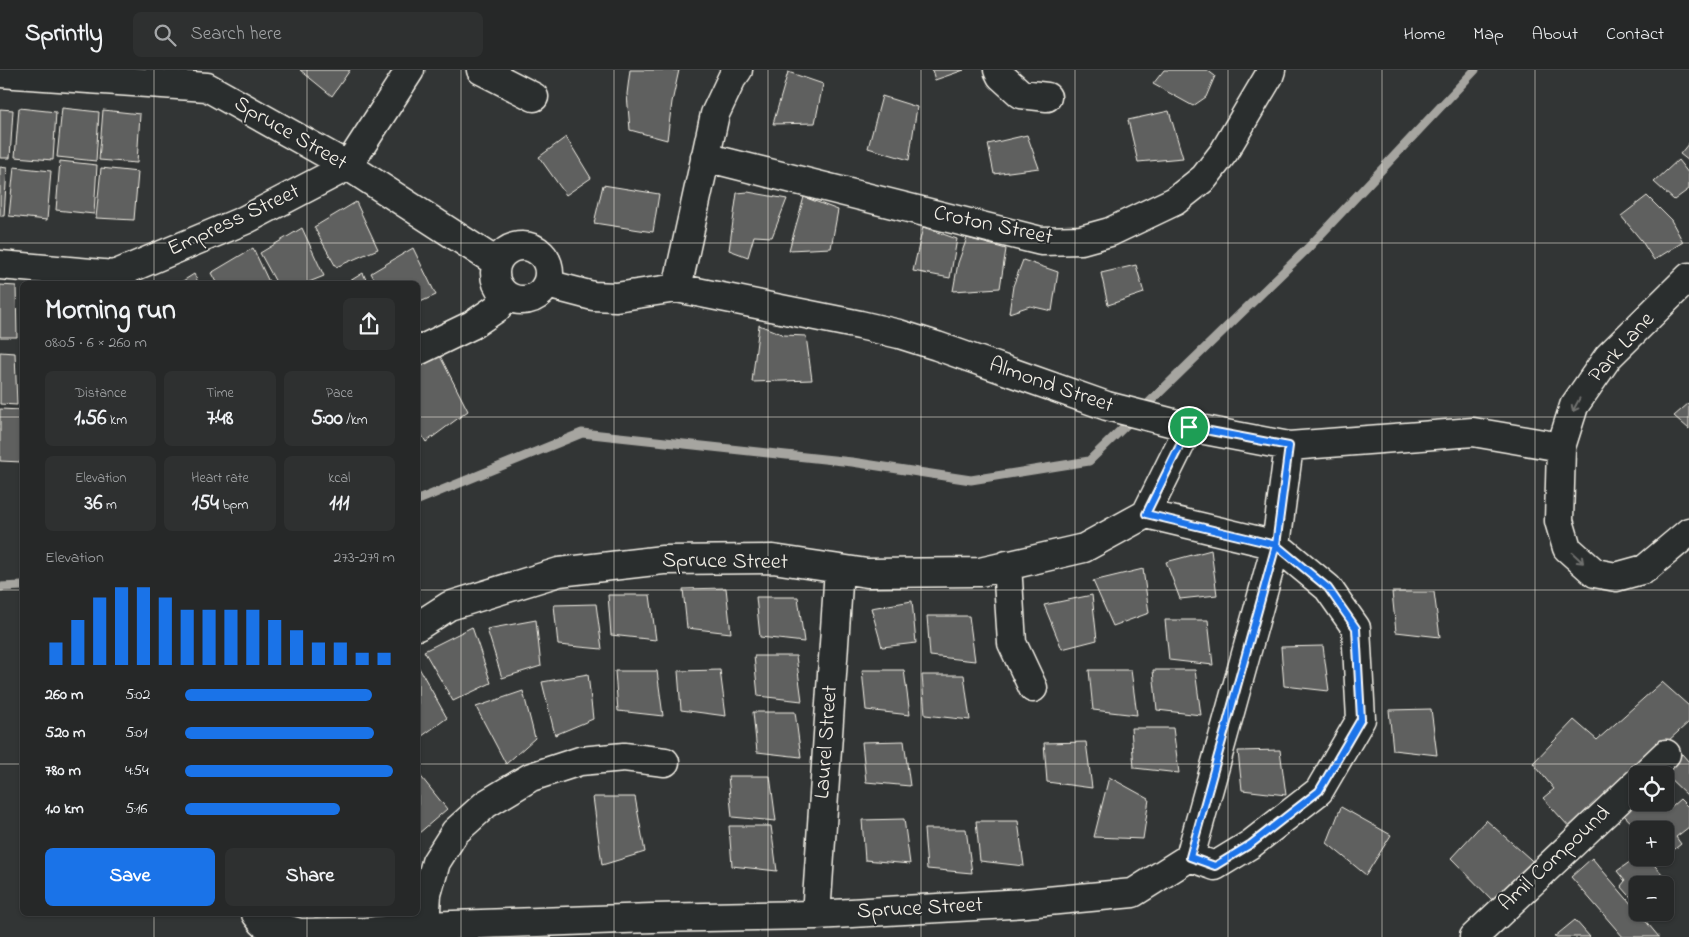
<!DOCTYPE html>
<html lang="en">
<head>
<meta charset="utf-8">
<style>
  body { margin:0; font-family:"Indie Flower",sans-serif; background:#2e3030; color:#f1f3f6; height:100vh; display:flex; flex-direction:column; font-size:19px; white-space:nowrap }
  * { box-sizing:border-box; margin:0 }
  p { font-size:16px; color:#a4a6a8 }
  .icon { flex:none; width:28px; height:28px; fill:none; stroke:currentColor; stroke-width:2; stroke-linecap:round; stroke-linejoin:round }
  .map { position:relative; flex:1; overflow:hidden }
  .sheet { position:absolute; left:20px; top:211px; width:400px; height:635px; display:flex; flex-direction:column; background:#262828; border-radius:8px; box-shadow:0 1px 4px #0004,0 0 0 1px #424445 }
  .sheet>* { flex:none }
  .tools { position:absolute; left:1629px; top:696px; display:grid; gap:10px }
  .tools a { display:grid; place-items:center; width:45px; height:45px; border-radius:8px; background:#262828; box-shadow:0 1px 4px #0004,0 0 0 1px #424445; font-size:25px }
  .pin { position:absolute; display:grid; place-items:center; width:42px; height:42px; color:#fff; margin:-21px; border:2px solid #fff; border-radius:50%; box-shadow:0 1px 5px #0007 }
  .round { display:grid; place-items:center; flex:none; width:52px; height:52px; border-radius:8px; background:#2e3030 }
  .head { display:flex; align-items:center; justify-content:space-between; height:85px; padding:0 25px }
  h1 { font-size:28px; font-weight:800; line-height:38px }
  .stats { display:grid; grid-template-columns:repeat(3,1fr); gap:8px; height:85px; padding:5px 25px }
  .stats div { display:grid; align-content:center; border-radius:8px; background:#2e3030; text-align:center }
  .stats b { font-size:21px; font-weight:800 }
  .stats small { font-size:14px; font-weight:400 }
  .stats p { font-size:14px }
  .chart { height:140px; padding:10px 25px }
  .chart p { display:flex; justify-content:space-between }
  .chart svg { width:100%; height:90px; margin-top:5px; stroke:#1a73e8; stroke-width:6 }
  .cta { display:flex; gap:10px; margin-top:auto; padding:10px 25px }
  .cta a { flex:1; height:58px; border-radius:8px; background:#1a73e8; color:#fff; font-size:20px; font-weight:800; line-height:58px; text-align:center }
  .cta a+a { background:#2e3030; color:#f1f3f6 }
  ul { padding:0 25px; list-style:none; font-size:16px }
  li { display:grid; grid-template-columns:80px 60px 1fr; align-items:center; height:38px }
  li i { height:12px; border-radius:6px; background:#1a73e8 }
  header { display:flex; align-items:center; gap:30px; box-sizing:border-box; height:70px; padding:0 25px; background:#262828; border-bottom:1px solid #424445 }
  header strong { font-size:24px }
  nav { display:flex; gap:28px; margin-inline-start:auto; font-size:18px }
  .search { width:350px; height:45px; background:#2e3030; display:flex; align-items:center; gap:12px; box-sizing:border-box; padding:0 18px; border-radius:8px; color:#a4a6a8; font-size:19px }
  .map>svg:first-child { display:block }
</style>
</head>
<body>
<header>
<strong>Sprintly</strong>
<div class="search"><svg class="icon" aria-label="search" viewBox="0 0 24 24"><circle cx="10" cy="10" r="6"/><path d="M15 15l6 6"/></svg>Search here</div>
<nav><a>Home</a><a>Map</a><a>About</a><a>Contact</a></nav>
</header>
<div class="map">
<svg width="1689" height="867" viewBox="0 0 1689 867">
  <rect width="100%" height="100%" fill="#323535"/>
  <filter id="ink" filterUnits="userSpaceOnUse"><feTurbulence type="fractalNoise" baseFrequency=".02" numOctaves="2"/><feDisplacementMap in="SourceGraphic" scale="10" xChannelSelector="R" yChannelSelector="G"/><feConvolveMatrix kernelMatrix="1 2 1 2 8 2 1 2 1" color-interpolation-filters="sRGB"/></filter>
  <g filter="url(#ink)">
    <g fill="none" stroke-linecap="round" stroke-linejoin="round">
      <path stroke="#a6a5a0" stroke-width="9" d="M 418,430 L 582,363 L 852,392 L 971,410 L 1089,391 L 1309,177 L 1475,0
        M 0,517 L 22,516"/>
    </g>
    <path fill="#5f605f" stroke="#f4f1e8" d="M 300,0 L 350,0 L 332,26 Z
      M 630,0 L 679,0 L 672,32 L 667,70 L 630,60 L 627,24 Z
      M 932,0 L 964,0 L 935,10 Z
      M 1164,0 L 1207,0 L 1215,6 L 1206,27 L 1193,36 L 1153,14 Z
      M 788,2 L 823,14 L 815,53 L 773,54 Z
      M 882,26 L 917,37 L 909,90 L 868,78 Z
      M 19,38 L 56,42 L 53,90 L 15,87 Z
      M 62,38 L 99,42 L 96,91 L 57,87 Z
      M 0,39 L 13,40 L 10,88 L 0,88 Z
      M 103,40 L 140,44 L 137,93 L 99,90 Z
      M 1169,41 L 1183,88 L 1138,92 L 1128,50 Z
      M 1027,65 L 1039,98 L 994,104 L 988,74 Z
      M 566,67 L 591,108 L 566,125 L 539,87 Z
      M 1689,73 L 1689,91 L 1680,84 Z
      M 1678,90 L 1689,104 L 1689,119 L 1674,130 L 1654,112 Z
      M 60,91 L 97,95 L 94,144 L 56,140 Z
      M 0,97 L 7,98 L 4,146 L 0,146 Z
      M 14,97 L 51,101 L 47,150 L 9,146 Z
      M 101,98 L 138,102 L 134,150 L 96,148 Z
      M 603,115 L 659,124 L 653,162 L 594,153 Z
      M 748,122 L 787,129 L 772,167 L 754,166 L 748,187 L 729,180 L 737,123 Z
      M 1647,126 L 1671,150 L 1683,172 L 1654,190 L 1641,170 L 1621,146 Z
      M 804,127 L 838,140 L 831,178 L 789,180 Z
      M 356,132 L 378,179 L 336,197 L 314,157 Z
      M 923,157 L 957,169 L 950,208 L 913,201 Z
      M 302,158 L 324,206 L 304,214 L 277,214 L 260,183 Z
      M 967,168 L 1006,179 L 1000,218 L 953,221 L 958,193 Z
      M 253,178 L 270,214 L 217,214 L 211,203 Z
      M 413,178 L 436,225 L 418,233 L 418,214 L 377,214 L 371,203 Z
      M 1023,190 L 1058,202 L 1052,241 L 1030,236 L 1009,243 L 1013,216 Z
      M 1136,195 L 1144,223 L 1108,235 L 1101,203 Z
      M 363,203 L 368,214 L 345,214 Z
      M 194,204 L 199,214 L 178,214 Z
      M 0,215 L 16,216 L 17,267 L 0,267 Z
      M 759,255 L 784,265 L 806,266 L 812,310 L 752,312 Z
      M 0,282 L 15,283 L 17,335 L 0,334 Z
      M 438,282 L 468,341 L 426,372 L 418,359 L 418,291 Z
      M 1689,333 L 1689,359 L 1674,346 Z
      M 0,339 L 22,340 L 22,392 L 0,391 Z
      M 1211,480 L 1217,525 L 1180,529 L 1166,492 Z
      M 1143,499 L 1149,543 L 1113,556 L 1093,511 Z
      M 726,518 L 731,563 L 687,558 L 683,519 Z
      M 1392,522 L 1434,522 L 1440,567 L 1396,562 Z
      M 608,525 L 650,525 L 656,570 L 611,565 Z
      M 1092,525 L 1097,570 L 1062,579 L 1044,535 Z
      M 756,527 L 798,527 L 804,572 L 760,567 Z
      M 912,531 L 916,573 L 882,577 L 871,538 Z
      M 596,534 L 602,579 L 558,575 L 554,535 Z
      M 927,546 L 969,546 L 975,591 L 930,586 Z
      M 536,550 L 541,596 L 502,608 L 487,559 Z
      M 1165,550 L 1208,550 L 1213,595 L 1169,590 Z
      M 472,557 L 491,613 L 453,631 L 424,581 Z
      M 1323,576 L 1329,621 L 1284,616 L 1281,577 Z
      M 754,586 L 796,586 L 802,631 L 758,626 Z
      M 418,596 L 447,648 L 418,669 Z
      M 720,600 L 726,646 L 681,640 L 678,601 Z
      M 862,600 L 904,600 L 910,645 L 866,640 Z
      M 1089,600 L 1131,600 L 1137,645 L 1093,640 Z
      M 1153,600 L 1195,600 L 1201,645 L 1157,640 Z
      M 615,601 L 657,601 L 663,646 L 618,641 Z
      M 588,604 L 593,649 L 555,665 L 542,612 Z
      M 922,605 L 964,605 L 970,650 L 925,645 Z
      M 1662,612 L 1689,636 L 1689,652 L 1571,759 L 1543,728 L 1554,719 L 1533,693 L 1574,650 L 1597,670 Z
      M 523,621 L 535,668 L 506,694 L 476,637 Z
      M 1431,639 L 1437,685 L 1393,680 L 1389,640 Z
      M 753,642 L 795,642 L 801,687 L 757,682 Z
      M 1131,658 L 1173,658 L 1179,703 L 1134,698 Z
      M 904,671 L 910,716 L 866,712 L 862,672 Z
      M 1086,672 L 1092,718 L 1047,712 L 1044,673 Z
      M 1280,680 L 1286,725 L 1242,720 L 1238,681 Z
      M 1682,684 L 1689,692 L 1689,727 L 1664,703 Z
      M 418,703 L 447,739 L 418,764 Z
      M 728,706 L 770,706 L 776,751 L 732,747 Z
      M 1109,707 L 1149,729 L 1143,769 L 1094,767 Z
      M 593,727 L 635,727 L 645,782 L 602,795 Z
      M 1680,729 L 1689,738 L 1689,757 L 1676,767 L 1681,774 L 1665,787 L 1665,760 L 1638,760 L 1623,744 L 1638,731 L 1638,732 L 1656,732 L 1665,742 Z
      M 1341,737 L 1391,765 L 1366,805 L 1327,773 Z
      M 904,749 L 910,794 L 865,790 L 862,750 Z
      M 1486,750 L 1538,796 L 1497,835 L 1451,788 Z
      M 976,751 L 1018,751 L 1024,796 L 980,791 Z
      M 729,756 L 771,756 L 777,801 L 732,796 Z
      M 924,759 L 966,759 L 972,803 L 927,799 Z
      M 1638,786 L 1638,788 L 1648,788 L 1671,814 L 1665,820 L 1665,815 L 1638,815 L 1638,832 L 1636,833 L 1621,816 L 1625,811 L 1617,801 Z
      M 1592,788 L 1638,842 L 1659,867 L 1623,867 L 1571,807 Z
      M 1575,850 L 1590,867 L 1554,867 Z"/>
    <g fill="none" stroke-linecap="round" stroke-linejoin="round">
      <g stroke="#f4f1e8" stroke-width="31">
        <path id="minor" d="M 481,0 L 534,27
          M 998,0 L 1001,6 L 1021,24 L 1047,27
          M 0,3 L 207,17 L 348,96 L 496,192
          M 705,87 L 1041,171 L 1081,170 L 1110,162 L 1175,131 L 1204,108 L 1224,82 L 1269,6 L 1271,0
          M495 203a27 27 0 1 1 54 0a27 27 0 1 1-54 0Z
          M 0,195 L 114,205 L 245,150 L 348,96 L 410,0
          M 1689,207 L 1608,287 L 1574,336 L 1561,377 L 1559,451 L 1567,478 L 1595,503 L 1616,507 L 1645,499 L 1689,462
          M 547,214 L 593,226 L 616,227 L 677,218 L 860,255 L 899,264 L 937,276 L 1107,336 L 1189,357 L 1289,376 L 1473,362 L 1561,377
          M 677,218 L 715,44 L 732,8 L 738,0
          M 418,281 L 472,255 L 497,238 L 506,226
          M 1146,444 L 1276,475 L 1328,518 L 1356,558 L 1361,649 L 1319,721 L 1251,774 L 1215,796 L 1190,787
          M 1007,495 L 1012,573 L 1033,618
          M 418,556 L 449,536 L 559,502 L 663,490 L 773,489 L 867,503 L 980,502 L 1084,478 L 1146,444 L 1189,357
          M 1644,705 L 1666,684
          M 1190,787 L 1276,475 L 1289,376
          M 256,844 L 263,853 L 300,863 L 366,862 L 425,856 L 652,848 L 816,845 L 1026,833 L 1133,823 L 1190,787
          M 816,845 L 839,499
          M 425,856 L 427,824 L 436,792 L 455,762 L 486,734 L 531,707 L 580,691 L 624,687 L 665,692
          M 1474,867 L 1638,712"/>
      </g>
      <use href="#minor" stroke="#2a2d2e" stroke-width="28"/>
    </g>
    <defs><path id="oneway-shaft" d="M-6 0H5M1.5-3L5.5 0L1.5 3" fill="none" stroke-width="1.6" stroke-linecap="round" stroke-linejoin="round" transform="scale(1.25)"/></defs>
    <g stroke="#71726f">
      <use href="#oneway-shaft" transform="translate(1576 335) rotate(118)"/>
      <use href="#oneway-shaft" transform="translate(1578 488) rotate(43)"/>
    </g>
  </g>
  <g fill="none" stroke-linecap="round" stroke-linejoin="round" filter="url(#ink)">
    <g stroke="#fff" stroke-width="10">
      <path id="route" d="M 1189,357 L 1146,444 L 1276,475 L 1328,518 L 1356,558 L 1361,649 L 1319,721 L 1251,774 L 1215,796 L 1190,787 L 1276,475 L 1289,376 L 1189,357"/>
    </g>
    <use href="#route" stroke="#1a73e8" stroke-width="6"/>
  </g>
  <path fill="none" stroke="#f4f1e8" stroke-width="1" stroke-opacity="0.55" d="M 154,0 L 154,214M 307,0 L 307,214M 461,0 L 461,867M 614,0 L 614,867M 768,0 L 768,867M 921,0 L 921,867M 1075,0 L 1075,867M 1228,0 L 1228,867M 1382,0 L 1382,867M 1535,0 L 1535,867M 0,173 L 1689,173M 0,347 L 22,347M 418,347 L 1689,347M 0,520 L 22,520M 418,520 L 1689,520M 0,694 L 22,694M 418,694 L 1689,694M 154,844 L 154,867M 307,844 L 307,867"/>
  <g text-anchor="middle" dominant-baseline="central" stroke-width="4" stroke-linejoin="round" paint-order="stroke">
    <g font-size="22" fill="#f4f1e8" stroke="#2a2d2e">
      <text transform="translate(290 64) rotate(30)">Spruce Street</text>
      <text transform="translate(234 151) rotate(-25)">Empress Street</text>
      <text transform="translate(993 156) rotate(12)">Croton Street</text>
      <text transform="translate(1622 278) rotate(-48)">Park Lane</text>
      <text transform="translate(1051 316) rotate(19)">Almond Street</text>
      <text transform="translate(725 492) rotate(1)">Spruce Street</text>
      <text transform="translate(827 672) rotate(-86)">Laurel Street</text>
      <text transform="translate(1555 789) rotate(-43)">Amil Compound</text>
      <text transform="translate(920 839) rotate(-3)">Spruce Street</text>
    </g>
  </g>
</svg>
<div class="tools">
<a><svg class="icon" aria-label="locate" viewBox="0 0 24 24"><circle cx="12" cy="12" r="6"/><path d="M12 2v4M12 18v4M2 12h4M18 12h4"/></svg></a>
<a>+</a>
<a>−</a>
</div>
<div class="pin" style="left:1189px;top:357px;background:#1e9e55"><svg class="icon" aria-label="arrive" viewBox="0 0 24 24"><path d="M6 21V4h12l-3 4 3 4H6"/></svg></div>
<section class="sheet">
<div class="head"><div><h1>Morning run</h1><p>08:05 · 6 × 260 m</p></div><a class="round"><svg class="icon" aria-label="share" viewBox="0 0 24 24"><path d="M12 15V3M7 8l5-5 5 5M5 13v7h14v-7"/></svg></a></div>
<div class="stats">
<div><p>Distance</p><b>1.56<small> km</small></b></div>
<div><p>Time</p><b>7:48</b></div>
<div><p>Pace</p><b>5:00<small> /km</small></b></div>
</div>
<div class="stats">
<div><p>Elevation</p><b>36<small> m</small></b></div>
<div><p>Heart rate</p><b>154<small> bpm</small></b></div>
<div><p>kcal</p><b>111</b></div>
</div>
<div class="chart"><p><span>Elevation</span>273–279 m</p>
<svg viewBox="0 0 160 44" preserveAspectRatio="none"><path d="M5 44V33M15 44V22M25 44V11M35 44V6M45 44V6M55 44V11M65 44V17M75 44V17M85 44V17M95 44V17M105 44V22M115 44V27M125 44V33M135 44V33M145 44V38M155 44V38"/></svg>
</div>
<ul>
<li><b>260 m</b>5:02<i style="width:89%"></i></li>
<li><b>520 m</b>5:01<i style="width:90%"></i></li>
<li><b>780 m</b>4:54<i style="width:99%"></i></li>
<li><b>1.0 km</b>5:16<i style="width:74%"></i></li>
</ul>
<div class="cta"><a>Save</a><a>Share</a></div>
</section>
</div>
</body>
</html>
